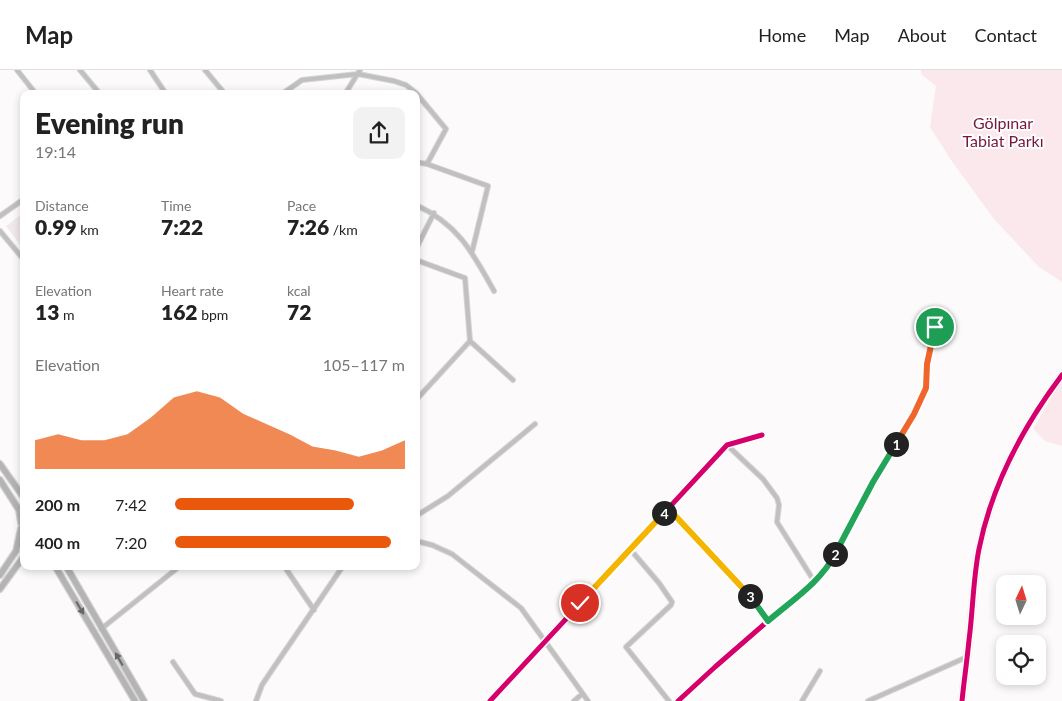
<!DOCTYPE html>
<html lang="en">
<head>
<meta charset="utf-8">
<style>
  body { margin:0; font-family:Lato,sans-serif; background:#f2f2f2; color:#222; height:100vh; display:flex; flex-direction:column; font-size:19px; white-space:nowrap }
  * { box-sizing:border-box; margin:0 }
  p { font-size:16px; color:#767676 }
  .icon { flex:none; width:28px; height:28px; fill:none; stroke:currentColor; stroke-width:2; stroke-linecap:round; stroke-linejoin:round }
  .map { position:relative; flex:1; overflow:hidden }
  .side { position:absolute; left:20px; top:20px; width:400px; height:480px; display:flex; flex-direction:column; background:#fff; border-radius:10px; box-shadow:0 2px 8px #0003 }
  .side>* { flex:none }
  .needle { width:32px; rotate:4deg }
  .tools { position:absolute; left:996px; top:505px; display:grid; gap:10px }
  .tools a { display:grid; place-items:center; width:50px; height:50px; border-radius:10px; background:#fff; box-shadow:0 2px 8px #0003; font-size:25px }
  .pin { position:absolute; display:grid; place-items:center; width:42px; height:42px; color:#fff; margin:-21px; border:2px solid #fff; border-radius:50%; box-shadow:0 1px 5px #0007 }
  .km { position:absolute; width:25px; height:25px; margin:-12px; border-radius:50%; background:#222; color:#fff; font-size:14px; line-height:25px; text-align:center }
  .round { display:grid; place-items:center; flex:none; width:52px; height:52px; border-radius:10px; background:#f2f2f2 }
  .head { display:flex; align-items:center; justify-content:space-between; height:85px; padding:0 15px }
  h1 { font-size:28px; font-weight:800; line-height:38px }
  .metrics { display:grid; grid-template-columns:repeat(3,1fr); gap:8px; height:85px; padding:5px 15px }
  .metrics div { display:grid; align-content:center }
  .metrics b { font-size:21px; font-weight:800 }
  .metrics small { font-size:14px; font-weight:400 }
  .metrics p { font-size:14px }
  .chart { height:140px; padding:10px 15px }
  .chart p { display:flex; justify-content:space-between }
  .chart svg { width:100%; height:90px; margin-top:5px; fill:#ea580c; opacity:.7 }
  ul { padding:0 15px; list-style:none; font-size:16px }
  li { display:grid; grid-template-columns:80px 60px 1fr; align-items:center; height:38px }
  li i { height:12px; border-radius:6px; background:#ea580c }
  header { display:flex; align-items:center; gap:30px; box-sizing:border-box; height:70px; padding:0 25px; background:#fff; border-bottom:1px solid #e0e0e0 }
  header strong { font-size:24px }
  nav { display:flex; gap:28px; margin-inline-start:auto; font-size:18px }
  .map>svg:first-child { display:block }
</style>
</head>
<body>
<header>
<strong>Map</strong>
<nav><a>Home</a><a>Map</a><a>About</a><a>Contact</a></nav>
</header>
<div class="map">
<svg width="1062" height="631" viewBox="0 0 1062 631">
  <rect width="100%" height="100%" fill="#fcfafb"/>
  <path fill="#f1eaed" d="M 24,142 L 24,180 L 6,156 Z"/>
  <path fill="#fae8ec" d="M 921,0 L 1062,0 L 1062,212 L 1039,197 L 994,149 L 951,90 L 930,57 L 936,16 L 921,4 Z
    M 1062,309 L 1062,376 L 1045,371 L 1033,359 Z"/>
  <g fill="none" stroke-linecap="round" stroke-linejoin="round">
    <g stroke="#d6d4d5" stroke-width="6">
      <path id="street" d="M 17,0 L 36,24
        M 80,0 L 100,24
        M 150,0 L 166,24
        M 205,0 L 225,24
        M 282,24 L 302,10 L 358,4 L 394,11 L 406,15 L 416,23 L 446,59 L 427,94 L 416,92
        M 345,24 L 360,0
        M 427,94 L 488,116 L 472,182
        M 416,135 C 458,154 473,183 494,221
        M 0,146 L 24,129
        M 0,161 L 24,190
        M 416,179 L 434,143
        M 416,190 L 465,208 L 470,271 L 513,310
        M 416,330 L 470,271
        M 727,375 L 763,409 L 777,428 L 779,435 L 777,452 L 814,511
        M 668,439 L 714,489 L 741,515 L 768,551
        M 416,446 L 448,426 L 535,354
        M 416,471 L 432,475 L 452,484 L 521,538 L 588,631
        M 630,479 L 659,513 L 672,532 L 671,535 L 626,577 L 669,631
        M 284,496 L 314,540
        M 101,559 L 180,496
        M 173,592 L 195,624 L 221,631
        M 256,631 L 262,615 L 272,600 L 343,496
        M 490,631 L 727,375 L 762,365
        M 574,631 L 582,624
        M 678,631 L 715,597 L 814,511 L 829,495 L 873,412 L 914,344 L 924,326 L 926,318 L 927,294 L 935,257 L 934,246
        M 802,631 L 820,601
        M 868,631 L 967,587"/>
    </g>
    <g stroke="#d6d4d5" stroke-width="8">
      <path id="secondary" d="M 0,394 L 24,428
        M 0,410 L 19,440 L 21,453
        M 55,496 L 135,631
        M 66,496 L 144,631
        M 0,505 L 16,481 L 21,458
        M 0,519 L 24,486
        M 962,631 C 964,611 967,591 969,570 C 973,540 973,509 979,479 C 992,414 1022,358 1062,305"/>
    </g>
    <use href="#street" stroke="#c0c0c0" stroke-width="4"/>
    <use href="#secondary" stroke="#b5b4b4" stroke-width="5.5"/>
    <g stroke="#fff" stroke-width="8">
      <path id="cycleway" d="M 490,631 L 727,375 L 762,365
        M 678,631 L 715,597 L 814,511 L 829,495 L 873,412 L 914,344 L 924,326 L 926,318 L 927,294 L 935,257 L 934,246
        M 962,631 C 964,611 967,591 969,570 C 973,540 973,509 979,479 C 992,414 1022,358 1062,305"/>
    </g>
    <use href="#cycleway" stroke="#d6006c" stroke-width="5"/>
  </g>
  <defs><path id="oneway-solid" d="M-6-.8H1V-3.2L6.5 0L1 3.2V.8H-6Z" transform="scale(1.25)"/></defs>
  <g fill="#696868">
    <use href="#oneway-solid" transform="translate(80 538) rotate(59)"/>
    <use href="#oneway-solid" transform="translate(119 589) rotate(-120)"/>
  </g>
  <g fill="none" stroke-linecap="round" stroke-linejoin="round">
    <g stroke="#fff" stroke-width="10">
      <path id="split-1" d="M 896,374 L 914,344 L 926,318 L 927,294 L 935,257"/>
    </g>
    <g stroke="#fff" stroke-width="10">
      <path id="split-2" d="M 835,484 L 873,412 L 896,374"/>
    </g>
    <g stroke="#fff" stroke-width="10">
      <path id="split-3" d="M 750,526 L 768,551 C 791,531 821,512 835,484"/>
    </g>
    <g stroke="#fff" stroke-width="10">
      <path id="split-4" d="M 664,443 L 668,438 L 750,526"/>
    </g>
    <g stroke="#fff" stroke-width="10">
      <path id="split-5" d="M 580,533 L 664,443"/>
    </g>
    <use href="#split-1" stroke="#f0652b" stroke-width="6"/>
    <use href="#split-2" stroke="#22a559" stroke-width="6"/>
    <use href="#split-3" stroke="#22a559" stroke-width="6"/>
    <use href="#split-4" stroke="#f5b400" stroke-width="6"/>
    <use href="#split-5" stroke="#f5b400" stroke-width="6"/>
  </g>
  <g text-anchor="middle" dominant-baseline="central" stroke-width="4" stroke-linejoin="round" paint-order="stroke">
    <g font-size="16" fill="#78153d" stroke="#fff">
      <text x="1003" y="52">Gölpınar<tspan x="1003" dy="18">Tabiat Parkı</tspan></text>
    </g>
  </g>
</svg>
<div class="tools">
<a><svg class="needle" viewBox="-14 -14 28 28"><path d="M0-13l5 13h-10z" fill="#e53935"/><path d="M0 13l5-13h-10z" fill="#767676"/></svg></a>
<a><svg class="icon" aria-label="locate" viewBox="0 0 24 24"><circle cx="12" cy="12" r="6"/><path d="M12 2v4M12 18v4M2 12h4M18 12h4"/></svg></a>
</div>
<div class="pin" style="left:935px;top:257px;background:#1e9e55"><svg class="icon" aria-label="arrive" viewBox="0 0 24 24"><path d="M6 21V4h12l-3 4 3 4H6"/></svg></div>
<div class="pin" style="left:580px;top:533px;background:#d93025"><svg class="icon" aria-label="check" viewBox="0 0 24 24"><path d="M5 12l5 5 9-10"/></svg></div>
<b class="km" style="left:896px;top:374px">1</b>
<b class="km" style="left:835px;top:484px">2</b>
<b class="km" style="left:750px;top:526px">3</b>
<b class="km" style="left:664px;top:443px">4</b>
<section class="side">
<div class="head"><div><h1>Evening run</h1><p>19:14</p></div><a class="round"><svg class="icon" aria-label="share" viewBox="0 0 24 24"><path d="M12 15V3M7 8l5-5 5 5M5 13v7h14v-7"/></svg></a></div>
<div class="metrics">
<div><p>Distance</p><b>0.99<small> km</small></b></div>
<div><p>Time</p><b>7:22</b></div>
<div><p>Pace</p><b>7:26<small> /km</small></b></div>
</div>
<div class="metrics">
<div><p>Elevation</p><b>13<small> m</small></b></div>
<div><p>Heart rate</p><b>162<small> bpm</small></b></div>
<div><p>kcal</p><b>72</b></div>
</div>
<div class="chart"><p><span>Elevation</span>105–117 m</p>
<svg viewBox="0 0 160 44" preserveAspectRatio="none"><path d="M0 44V30L10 27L20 30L30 30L40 27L50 19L60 9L70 6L80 9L90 17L100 22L110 27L120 33L130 35L140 38L150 35L160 30V44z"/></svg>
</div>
<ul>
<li><b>200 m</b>7:42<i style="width:78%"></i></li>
<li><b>400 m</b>7:20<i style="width:94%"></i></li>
</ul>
</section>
</div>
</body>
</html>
